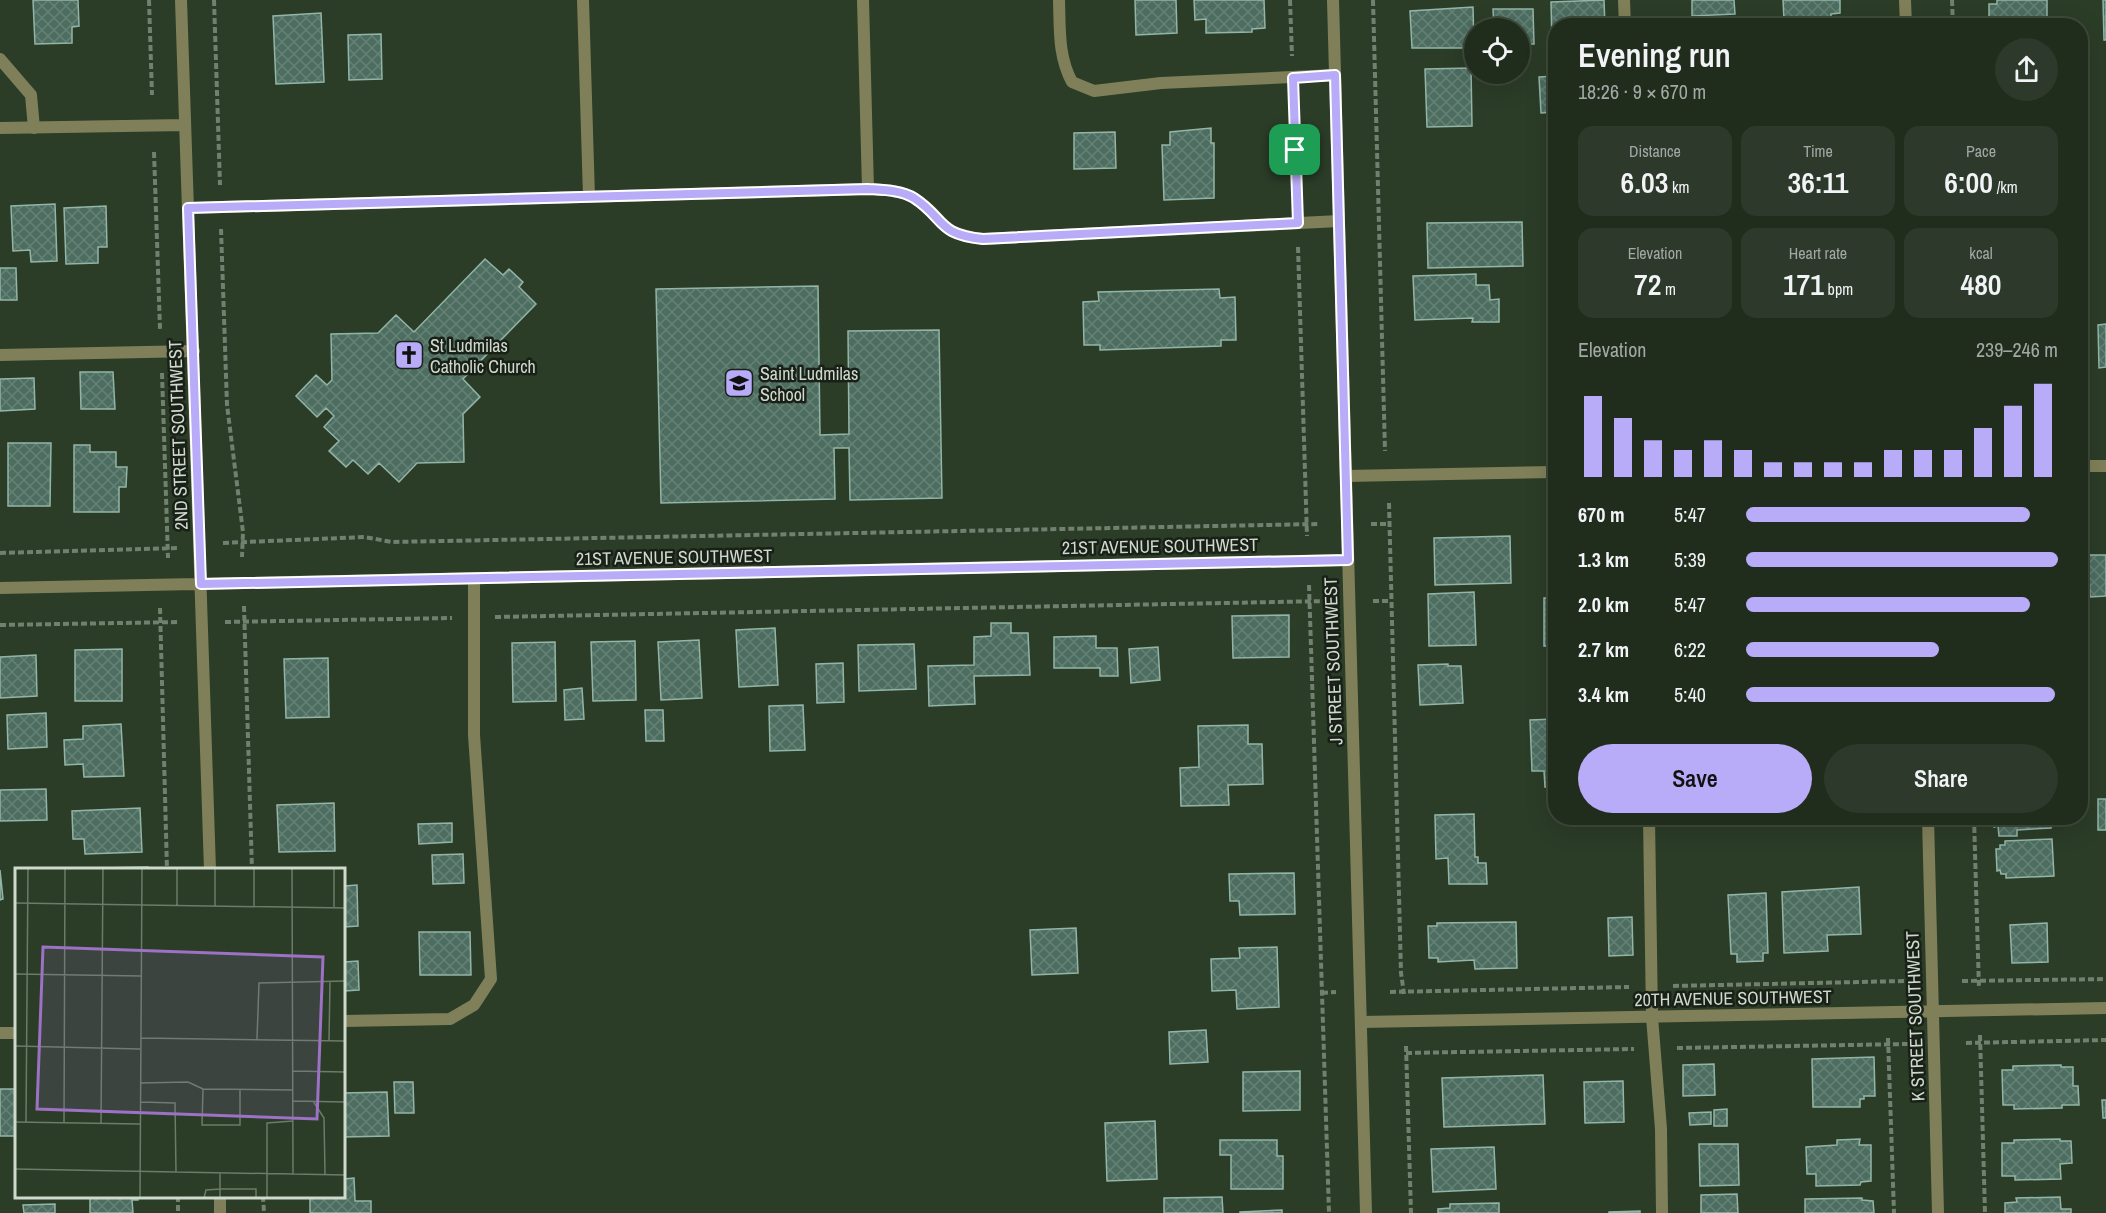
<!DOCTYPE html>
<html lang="en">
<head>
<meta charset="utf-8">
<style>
  body { margin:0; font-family:"Archivo Narrow",sans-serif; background:#2d392a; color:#f1f3f6; height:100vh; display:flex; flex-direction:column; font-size:22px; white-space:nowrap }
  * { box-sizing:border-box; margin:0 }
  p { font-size:20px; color:#a2a8a4 }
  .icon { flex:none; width:33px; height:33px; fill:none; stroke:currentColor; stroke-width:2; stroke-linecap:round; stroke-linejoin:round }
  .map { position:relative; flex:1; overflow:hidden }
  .sheet { position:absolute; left:1548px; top:18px; width:540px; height:807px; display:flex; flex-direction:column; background:#202d1d; border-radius:24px; box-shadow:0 6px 24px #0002,0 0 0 2px #3d493b }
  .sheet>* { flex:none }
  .tools { position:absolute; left:1464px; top:18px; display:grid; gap:12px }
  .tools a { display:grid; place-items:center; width:66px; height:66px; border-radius:50%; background:#202d1d; box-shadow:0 6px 24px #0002,0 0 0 2px #3d493b; font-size:30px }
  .pin { position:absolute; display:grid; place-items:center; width:51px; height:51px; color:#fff; margin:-26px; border-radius:12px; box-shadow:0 3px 9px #0006 }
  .round { display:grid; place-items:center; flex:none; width:63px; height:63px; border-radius:32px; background:#2d392a }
  .head { display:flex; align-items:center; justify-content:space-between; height:102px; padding:0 30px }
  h1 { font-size:33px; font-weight:600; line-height:45px }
  .metrics { display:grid; grid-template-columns:repeat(3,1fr); gap:9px; height:102px; padding:6px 30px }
  .metrics div { display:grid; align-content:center; border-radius:15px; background:#2d392a; text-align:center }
  .metrics b { font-size:30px; font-weight:600 }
  .metrics small { font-size:16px; font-weight:400 }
  .metrics p { font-size:16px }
  .chart { height:168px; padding:12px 30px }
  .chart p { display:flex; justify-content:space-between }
  .chart svg { width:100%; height:108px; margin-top:6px; stroke:#b8abf7; stroke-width:6 }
  .primary-button { display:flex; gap:12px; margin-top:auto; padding:12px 30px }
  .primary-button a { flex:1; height:69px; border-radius:36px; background:#b8abf7; color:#111; font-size:24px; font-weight:600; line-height:69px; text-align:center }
  .primary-button a+a { background:#2d392a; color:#f1f3f6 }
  ul { padding:0 30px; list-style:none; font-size:20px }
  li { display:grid; grid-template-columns:96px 72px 1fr; align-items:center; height:45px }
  li i { height:15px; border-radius:8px; background:#b8abf7 }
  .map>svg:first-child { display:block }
</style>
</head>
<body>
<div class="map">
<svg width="2106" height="1213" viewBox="0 0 2106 1213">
  <defs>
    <pattern id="building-cross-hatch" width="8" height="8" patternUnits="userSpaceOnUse" patternTransform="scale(1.5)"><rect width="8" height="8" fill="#4d6d61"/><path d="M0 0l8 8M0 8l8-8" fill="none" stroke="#668176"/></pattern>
  </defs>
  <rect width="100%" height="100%" fill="#2b3c27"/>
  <path fill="url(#building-cross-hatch)" stroke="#93b5a8" stroke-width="1.5" d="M 33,0 L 78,0 L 79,26 L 72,27 L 72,43 L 35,44 Z
    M 1135,0 L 1176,0 L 1177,33 L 1136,35 Z
    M 1194,0 L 1264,0 L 1265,28 L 1252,29 L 1252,32 L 1206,33 L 1206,19 L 1195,20 Z
    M 1604,0 L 1605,26 L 1556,26 L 1556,46 L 1552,46 L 1551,2 Z
    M 1692,0 L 1734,0 L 1735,14 L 1692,16 Z
    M 1783,0 L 1840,0 L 1840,13 L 1831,14 L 1831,19 L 1784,20 Z
    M 1997,0 L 2047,0 L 2047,26 L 1989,26 L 1989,4 L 1997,4 Z
    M 2103,0 L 2106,0 L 2106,40 L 2104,40 Z
    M 1473,7 L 1474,48 L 1412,48 L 1410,11 Z
    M 1493,9 L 1533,9 L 1534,44 L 1520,44 L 1520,28 L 1494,28 Z
    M 321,13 L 324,82 L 276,84 L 273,16 Z
    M 381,34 L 382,79 L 349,80 L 348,35 Z
    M 1471,68 L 1472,126 L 1427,127 L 1425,69 Z
    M 1556,76 L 1556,112 L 1541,113 L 1539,77 Z
    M 1211,128 L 1211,143 L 1214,143 L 1214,198 L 1164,200 L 1162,145 L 1170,145 L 1170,132 Z
    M 1115,132 L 1116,168 L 1074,169 L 1074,133 Z
    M 2080,141 L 2087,141 L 2087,173 L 2080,174 Z
    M 55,204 L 57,261 L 31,262 L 30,250 L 13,251 L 11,206 Z
    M 106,206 L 107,247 L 98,247 L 98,263 L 66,264 L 64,208 Z
    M 1522,222 L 1523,266 L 1428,268 L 1427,223 Z
    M 485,259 L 503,275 L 509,269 L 523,282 L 519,287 L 536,304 L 463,379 L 480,397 L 463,414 L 464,462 L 417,463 L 399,482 L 379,463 L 368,474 L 353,460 L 346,467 L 329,451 L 339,441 L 324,427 L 334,416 L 326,408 L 317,417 L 296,396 L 316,375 L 327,385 L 332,380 L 331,334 L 378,333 L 396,315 L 414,332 Z
    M 0,268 L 16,268 L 17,300 L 0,300 Z
    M 1476,274 L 1476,285 L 1489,285 L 1490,300 L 1499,299 L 1499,322 L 1472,322 L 1473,318 L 1415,320 L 1413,276 Z
    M 818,286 L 820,435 L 849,434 L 848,331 L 939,330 L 942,498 L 850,500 L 849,448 L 834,448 L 835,499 L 661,503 L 656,289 Z
    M 1219,289 L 1220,298 L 1235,297 L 1236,340 L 1221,340 L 1221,346 L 1100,350 L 1100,345 L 1084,345 L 1083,302 L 1099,301 L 1098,292 Z
    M 2106,324 L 2106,367 L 2099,368 L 2098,325 Z
    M 80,372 L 113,372 L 115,409 L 81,409 Z
    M 34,378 L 35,409 L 0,411 L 0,379 Z
    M 8,443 L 51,443 L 50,506 L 8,506 Z
    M 74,445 L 90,445 L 90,452 L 116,452 L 116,467 L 127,467 L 126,487 L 119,487 L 119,512 L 74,512 Z
    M 1510,536 L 1511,583 L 1435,585 L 1434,538 Z
    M 2088,555 L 2106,555 L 2106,596 L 2090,597 Z
    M 1474,592 L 1476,645 L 1429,646 L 1428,594 Z
    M 1544,598 L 1556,598 L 1556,646 L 1544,646 Z
    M 1289,615 L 1289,657 L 1233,658 L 1232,616 Z
    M 991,623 L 1011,623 L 1011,633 L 1028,633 L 1030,675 L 974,676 L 975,704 L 929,706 L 928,666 L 974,665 L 974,637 L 991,636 Z
    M 775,628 L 778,685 L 739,687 L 736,630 Z
    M 1096,636 L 1096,648 L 1117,648 L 1118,676 L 1100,676 L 1100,668 L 1054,668 L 1054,637 Z
    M 699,640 L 702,698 L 661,700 L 658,642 Z
    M 635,641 L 636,700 L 593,701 L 591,642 Z
    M 555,642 L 556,701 L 513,702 L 512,643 Z
    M 914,644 L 916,689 L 859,691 L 858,645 Z
    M 1158,647 L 1160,680 L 1131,683 L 1129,649 Z
    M 122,649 L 122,701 L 75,701 L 75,650 Z
    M 36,655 L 37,696 L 0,698 L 0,657 Z
    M 328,658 L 329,717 L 286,718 L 284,659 Z
    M 843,663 L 844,702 L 817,703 L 816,664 Z
    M 1448,664 L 1448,666 L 1461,666 L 1463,703 L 1420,705 L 1418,665 Z
    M 582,688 L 584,719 L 565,720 L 564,690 Z
    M 803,705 L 805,750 L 770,751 L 769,706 Z
    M 645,710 L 663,710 L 664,741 L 646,741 Z
    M 46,713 L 47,747 L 8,749 L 7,715 Z
    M 1556,719 L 1556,787 L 1545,787 L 1544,771 L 1532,771 L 1530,720 Z
    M 121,724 L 124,776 L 84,777 L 83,764 L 65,765 L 64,740 L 83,739 L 83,726 Z
    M 1248,725 L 1248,744 L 1262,744 L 1263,784 L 1228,785 L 1229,805 L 1181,806 L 1180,768 L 1199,767 L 1198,726 Z
    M 46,789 L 47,820 L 0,821 L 0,790 Z
    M 2098,799 L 2106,799 L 2106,830 L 2098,830 Z
    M 334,803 L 335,851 L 279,852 L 277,805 Z
    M 140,808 L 142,852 L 85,854 L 84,839 L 73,839 L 72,811 Z
    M 1474,814 L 1475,857 L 1478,857 L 1478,863 L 1486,863 L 1487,884 L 1449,884 L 1448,858 L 1436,859 L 1435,815 Z
    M 1993,818 L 2051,818 L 2051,828 L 2017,830 L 2017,836 L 1999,836 L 1998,826 L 1994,827 Z
    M 452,823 L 452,842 L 419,844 L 418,824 Z
    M 2052,839 L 2054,876 L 2006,878 L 2006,874 L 2001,874 L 2000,870 L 1997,871 L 1996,849 L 2000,849 L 2000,845 L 2005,845 L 2005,841 Z
    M 463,854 L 464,883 L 433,884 L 432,855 Z
    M 148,867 L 148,870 L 100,868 Z
    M 0,870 L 3,899 L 0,900 Z
    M 1294,873 L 1295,914 L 1240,915 L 1239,901 L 1230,901 L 1229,874 Z
    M 357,885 L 358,926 L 344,927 L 344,886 Z
    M 1859,887 L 1861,934 L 1827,935 L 1828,951 L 1784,953 L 1782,892 Z
    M 1766,893 L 1768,953 L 1763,953 L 1763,961 L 1737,962 L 1737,954 L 1731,954 L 1728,895 Z
    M 1632,917 L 1633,955 L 1609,956 L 1608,918 Z
    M 1516,922 L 1517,968 L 1475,969 L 1474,960 L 1438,962 L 1438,958 L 1429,958 L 1428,926 L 1437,926 L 1437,923 Z
    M 2047,923 L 2048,962 L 2012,963 L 2010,925 Z
    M 1076,928 L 1078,973 L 1032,975 L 1030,930 Z
    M 419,932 L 470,932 L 471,975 L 420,975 Z
    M 1277,947 L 1279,1007 L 1237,1009 L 1236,990 L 1212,991 L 1211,959 L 1240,958 L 1239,948 Z
    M 358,961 L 359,990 L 344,991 L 344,1001 L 344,962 Z
    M 1206,1030 L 1208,1062 L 1170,1064 L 1169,1032 Z
    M 1874,1057 L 1875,1096 L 1864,1096 L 1864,1099 L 1860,1099 L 1860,1107 L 1813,1107 L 1812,1059 Z
    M 1714,1064 L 1715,1095 L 1683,1096 L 1683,1065 Z
    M 2061,1065 L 2061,1067 L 2073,1067 L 2073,1086 L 2078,1086 L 2079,1105 L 2062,1105 L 2062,1108 L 2014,1109 L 2014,1105 L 2003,1105 L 2002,1070 L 2013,1070 L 2013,1066 Z
    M 1300,1071 L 1300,1110 L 1243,1111 L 1243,1072 Z
    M 1543,1075 L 1545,1124 L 1444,1127 L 1442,1078 Z
    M 1623,1081 L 1624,1122 L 1585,1123 L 1584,1082 Z
    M 394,1082 L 413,1082 L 414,1113 L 395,1113 Z
    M 0,1089 L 16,1089 L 16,1136 L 0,1136 Z
    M 387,1092 L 389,1136 L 344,1137 L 344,1093 Z
    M 2102,1100 L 2106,1100 L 2106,1118 L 2103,1118 Z
    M 1727,1109 L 1727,1126 L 1714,1126 L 1714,1110 Z
    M 1711,1112 L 1711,1124 L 1690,1125 L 1689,1113 Z
    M 1155,1121 L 1157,1179 L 1107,1181 L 1105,1123 Z
    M 1860,1139 L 1859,1145 L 1871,1145 L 1871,1181 L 1861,1182 L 1860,1185 L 1816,1186 L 1816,1174 L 1807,1174 L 1806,1147 L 1837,1145 L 1837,1140 Z
    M 2060,1139 L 2060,1141 L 2071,1141 L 2072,1163 L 2060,1164 L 2061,1179 L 2015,1180 L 2015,1176 L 2002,1176 L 2002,1143 L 2014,1143 L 2014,1140 Z
    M 1220,1140 L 1277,1140 L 1277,1156 L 1283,1156 L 1283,1189 L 1231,1189 L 1231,1155 L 1220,1155 Z
    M 1699,1144 L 1738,1144 L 1739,1185 L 1700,1186 Z
    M 1494,1147 L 1496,1189 L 1433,1192 L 1431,1149 Z
    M 354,1178 L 355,1201 L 371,1201 L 371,1213 L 310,1213 L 310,1196 L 344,1196 L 344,1179 Z
    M 1737,1194 L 1738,1213 L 1701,1213 L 1701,1195 Z
    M 90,1196 L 138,1196 L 138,1200 L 132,1200 L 133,1213 L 90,1213 Z
    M 1222,1197 L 1223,1213 L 1164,1213 L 1164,1198 Z
    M 2060,1197 L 2061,1209 L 2071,1209 L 2071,1213 L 2005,1213 L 2005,1203 L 2017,1202 L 2016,1198 Z
    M 1862,1198 L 1862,1200 L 1873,1201 L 1874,1213 L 1805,1213 L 1805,1199 Z
    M 1499,1203 L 1499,1213 L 1438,1213 L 1438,1209 L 1450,1208 L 1450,1204 Z
    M 55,1204 L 55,1213 L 24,1213 L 23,1205 Z
    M 1282,1210 L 1282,1213 L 1240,1213 L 1240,1212 Z
    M 1640,1211 L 1640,1213 L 1609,1213 L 1609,1212 Z"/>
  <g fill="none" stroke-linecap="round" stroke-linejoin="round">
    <path stroke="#72806f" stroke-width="4" stroke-dasharray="6 3" stroke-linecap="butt" d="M 149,0 L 152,95
      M 214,0 L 220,185
      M 1290,0 L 1292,56
      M 1373,0 L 1385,451
      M 1952,0 L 1953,26
      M 1293,100 L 1297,200
      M 154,152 L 160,329
      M 221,229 L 227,405 L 243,532 L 242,557
      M 1298,247 L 1307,536
      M 162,373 L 168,558
      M 1389,503 L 1401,973 L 1404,994
      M 1371,524 L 1389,524
      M 223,543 L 364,537 L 392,542 L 1318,524
      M 0,553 L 177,548
      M 1309,585 L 1329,1213
      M 1373,601 L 1391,601
      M 244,606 L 252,870
      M 160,608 L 167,870
      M 495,617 L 1328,601
      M 225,622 L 452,618
      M 0,625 L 179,622
      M 1974,818 L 1979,989
      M 1962,981 L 2106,979
      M 1673,986 L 1906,981
      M 1390,992 L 1629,987
      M 1322,993 L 1336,992
      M 1980,1035 L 1985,1213
      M 1888,1038 L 1894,1213
      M 1966,1043 L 2106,1040
      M 1406,1046 L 1411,1213
      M 1677,1048 L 1908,1044
      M 1406,1053 L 1634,1049
      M 178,1196 L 178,1213
      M 263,1196 L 264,1213"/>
    <path stroke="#7f8059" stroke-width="12" d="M 583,0 L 589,197
      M 863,0 L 868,189
      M 1059,0 C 1060,29 1058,56 1072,82 L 1094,91 L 1161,83 L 1335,75
      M 1624,0 L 1625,26
      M 0,59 L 31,95 L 34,128
      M 188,208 L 868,189 C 883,190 901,190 914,198 C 946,218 936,234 983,239 L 1339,221
      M 0,355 L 194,351
      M 1649,818 L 1652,1017 L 1661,1129 L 1662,1213
      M 344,1021 L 450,1019 L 474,1005 L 491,979 L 474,735 L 474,580
      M 0,1033 L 16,1033"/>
    <path stroke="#7f8059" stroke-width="12" d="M 181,0 L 210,870
      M 1905,0 L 1906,26
      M 0,128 L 185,125
      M 2080,466 L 2106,466
      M 1346,476 L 1556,472
      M 0,588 L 1348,560
      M 1928,818 L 1938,1213
      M 1361,1022 L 2106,1008
      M 220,1196 L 220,1213"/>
    <path stroke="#7f8059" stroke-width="12" d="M 1333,0 L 1366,1213"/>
  </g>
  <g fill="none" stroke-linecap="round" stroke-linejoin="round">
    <g stroke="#fff" stroke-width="12">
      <path id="route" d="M 1335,75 L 1348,560 L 201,584 L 188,208 L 868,189 C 883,190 901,190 914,198 C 946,219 936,234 983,239 L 1298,223 L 1293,78 Z"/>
    </g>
    <use href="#route" stroke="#b8abf7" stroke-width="8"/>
  </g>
  <defs>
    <g id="church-square" transform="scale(1.5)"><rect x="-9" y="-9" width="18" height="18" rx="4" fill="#b8abf7" stroke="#192017"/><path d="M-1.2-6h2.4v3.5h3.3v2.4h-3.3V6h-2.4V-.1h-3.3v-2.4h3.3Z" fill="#111"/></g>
    <g id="school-square" transform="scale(1.5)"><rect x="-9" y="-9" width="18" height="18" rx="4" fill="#b8abf7" stroke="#192017"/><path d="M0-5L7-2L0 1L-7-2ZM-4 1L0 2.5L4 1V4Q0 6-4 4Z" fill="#111"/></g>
  </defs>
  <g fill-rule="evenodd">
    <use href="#church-square" x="409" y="355"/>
    <use href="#school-square" x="739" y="383"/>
  </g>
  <g text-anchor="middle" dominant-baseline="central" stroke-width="5" stroke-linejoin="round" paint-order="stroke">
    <g font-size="18" fill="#cfd9cc" stroke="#192017" text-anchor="start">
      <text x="430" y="345">St Ludmilas<tspan x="430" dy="21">Catholic Church</tspan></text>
      <text x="760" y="373">Saint Ludmilas<tspan x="760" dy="21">School</tspan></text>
    </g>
    <g font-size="18" fill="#cfd9cc" stroke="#192017">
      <text transform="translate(178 435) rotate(-92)">2ND STREET SOUTHWEST</text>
      <text transform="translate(1160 546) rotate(-1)">21ST AVENUE SOUTHWEST</text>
      <text transform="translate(674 557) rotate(-1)">21ST AVENUE SOUTHWEST</text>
      <text transform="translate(1333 661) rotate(-92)">J STREET SOUTHWEST</text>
      <text transform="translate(1733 998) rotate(-1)">20TH AVENUE SOUTHWEST</text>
      <text transform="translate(1915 1016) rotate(-92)">K STREET SOUTHWEST</text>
    </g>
  </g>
  <g transform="translate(15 868)">
    <rect width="330" height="330" fill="#2b3c27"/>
    <path fill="none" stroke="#6d7b69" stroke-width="1.5" d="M 277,0 L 278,306M 0,35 L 330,40M 162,37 L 162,0M 200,38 L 200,0M 239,38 L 239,0M 319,39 L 319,0M 0,106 L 126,108M 126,170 L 330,173M 242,171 L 244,115 L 330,113M 314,173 L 315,113M 0,178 L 125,181M 278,203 L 330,204M 125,215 L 173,214 L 188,221 L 278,222M 188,221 L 187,257 L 225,257 L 225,222M 278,233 L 330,234M 298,233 L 309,250 L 310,306M 125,234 L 160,235 L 161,304M 0,254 L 125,256M 11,254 L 13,0M 49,255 L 50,0M 86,255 L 88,0M 0,301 L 330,307M 205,305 L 205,321 L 241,321 L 241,330M 125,330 L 127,0M 189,330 L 191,322 L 205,321 L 205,330M 252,330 L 252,255 L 278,253"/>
    <path fill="#9d71c4" fill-opacity="0.15" stroke="#9d71c4" stroke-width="3" d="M 28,79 L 308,89 L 302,251 L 22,241 Z"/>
    <rect width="330" height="330" fill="none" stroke="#cfd9cc" stroke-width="3"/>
  </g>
</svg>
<div class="tools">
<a><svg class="icon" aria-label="locate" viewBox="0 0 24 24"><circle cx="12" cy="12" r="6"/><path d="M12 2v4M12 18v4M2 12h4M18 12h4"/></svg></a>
</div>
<div class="pin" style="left:1295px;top:150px;background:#1e9e55"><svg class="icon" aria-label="arrive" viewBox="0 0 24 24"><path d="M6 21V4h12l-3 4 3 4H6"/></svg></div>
<section class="sheet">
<div class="head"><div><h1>Evening run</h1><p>18:26 · 9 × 670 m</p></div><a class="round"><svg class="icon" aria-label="share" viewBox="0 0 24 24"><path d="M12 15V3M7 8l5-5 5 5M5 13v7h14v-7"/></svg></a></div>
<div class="metrics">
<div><p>Distance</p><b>6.03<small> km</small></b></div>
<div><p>Time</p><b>36:11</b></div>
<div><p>Pace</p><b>6:00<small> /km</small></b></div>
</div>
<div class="metrics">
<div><p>Elevation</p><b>72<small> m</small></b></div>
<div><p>Heart rate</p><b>171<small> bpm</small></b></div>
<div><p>kcal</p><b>480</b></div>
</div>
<div class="chart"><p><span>Elevation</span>239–246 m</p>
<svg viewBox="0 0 160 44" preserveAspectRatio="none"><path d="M5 44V11M15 44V20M25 44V29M35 44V33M45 44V29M55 44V33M65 44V38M75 44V38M85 44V38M95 44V38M105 44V33M115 44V33M125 44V33M135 44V24M145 44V15M155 44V6"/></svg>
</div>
<ul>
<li><b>670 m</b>5:47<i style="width:91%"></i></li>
<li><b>1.3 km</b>5:39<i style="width:100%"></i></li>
<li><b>2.0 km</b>5:47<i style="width:91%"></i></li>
<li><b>2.7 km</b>6:22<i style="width:62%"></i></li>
<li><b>3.4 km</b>5:40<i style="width:99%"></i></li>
</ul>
<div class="primary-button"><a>Save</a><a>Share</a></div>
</section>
</div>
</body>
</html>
